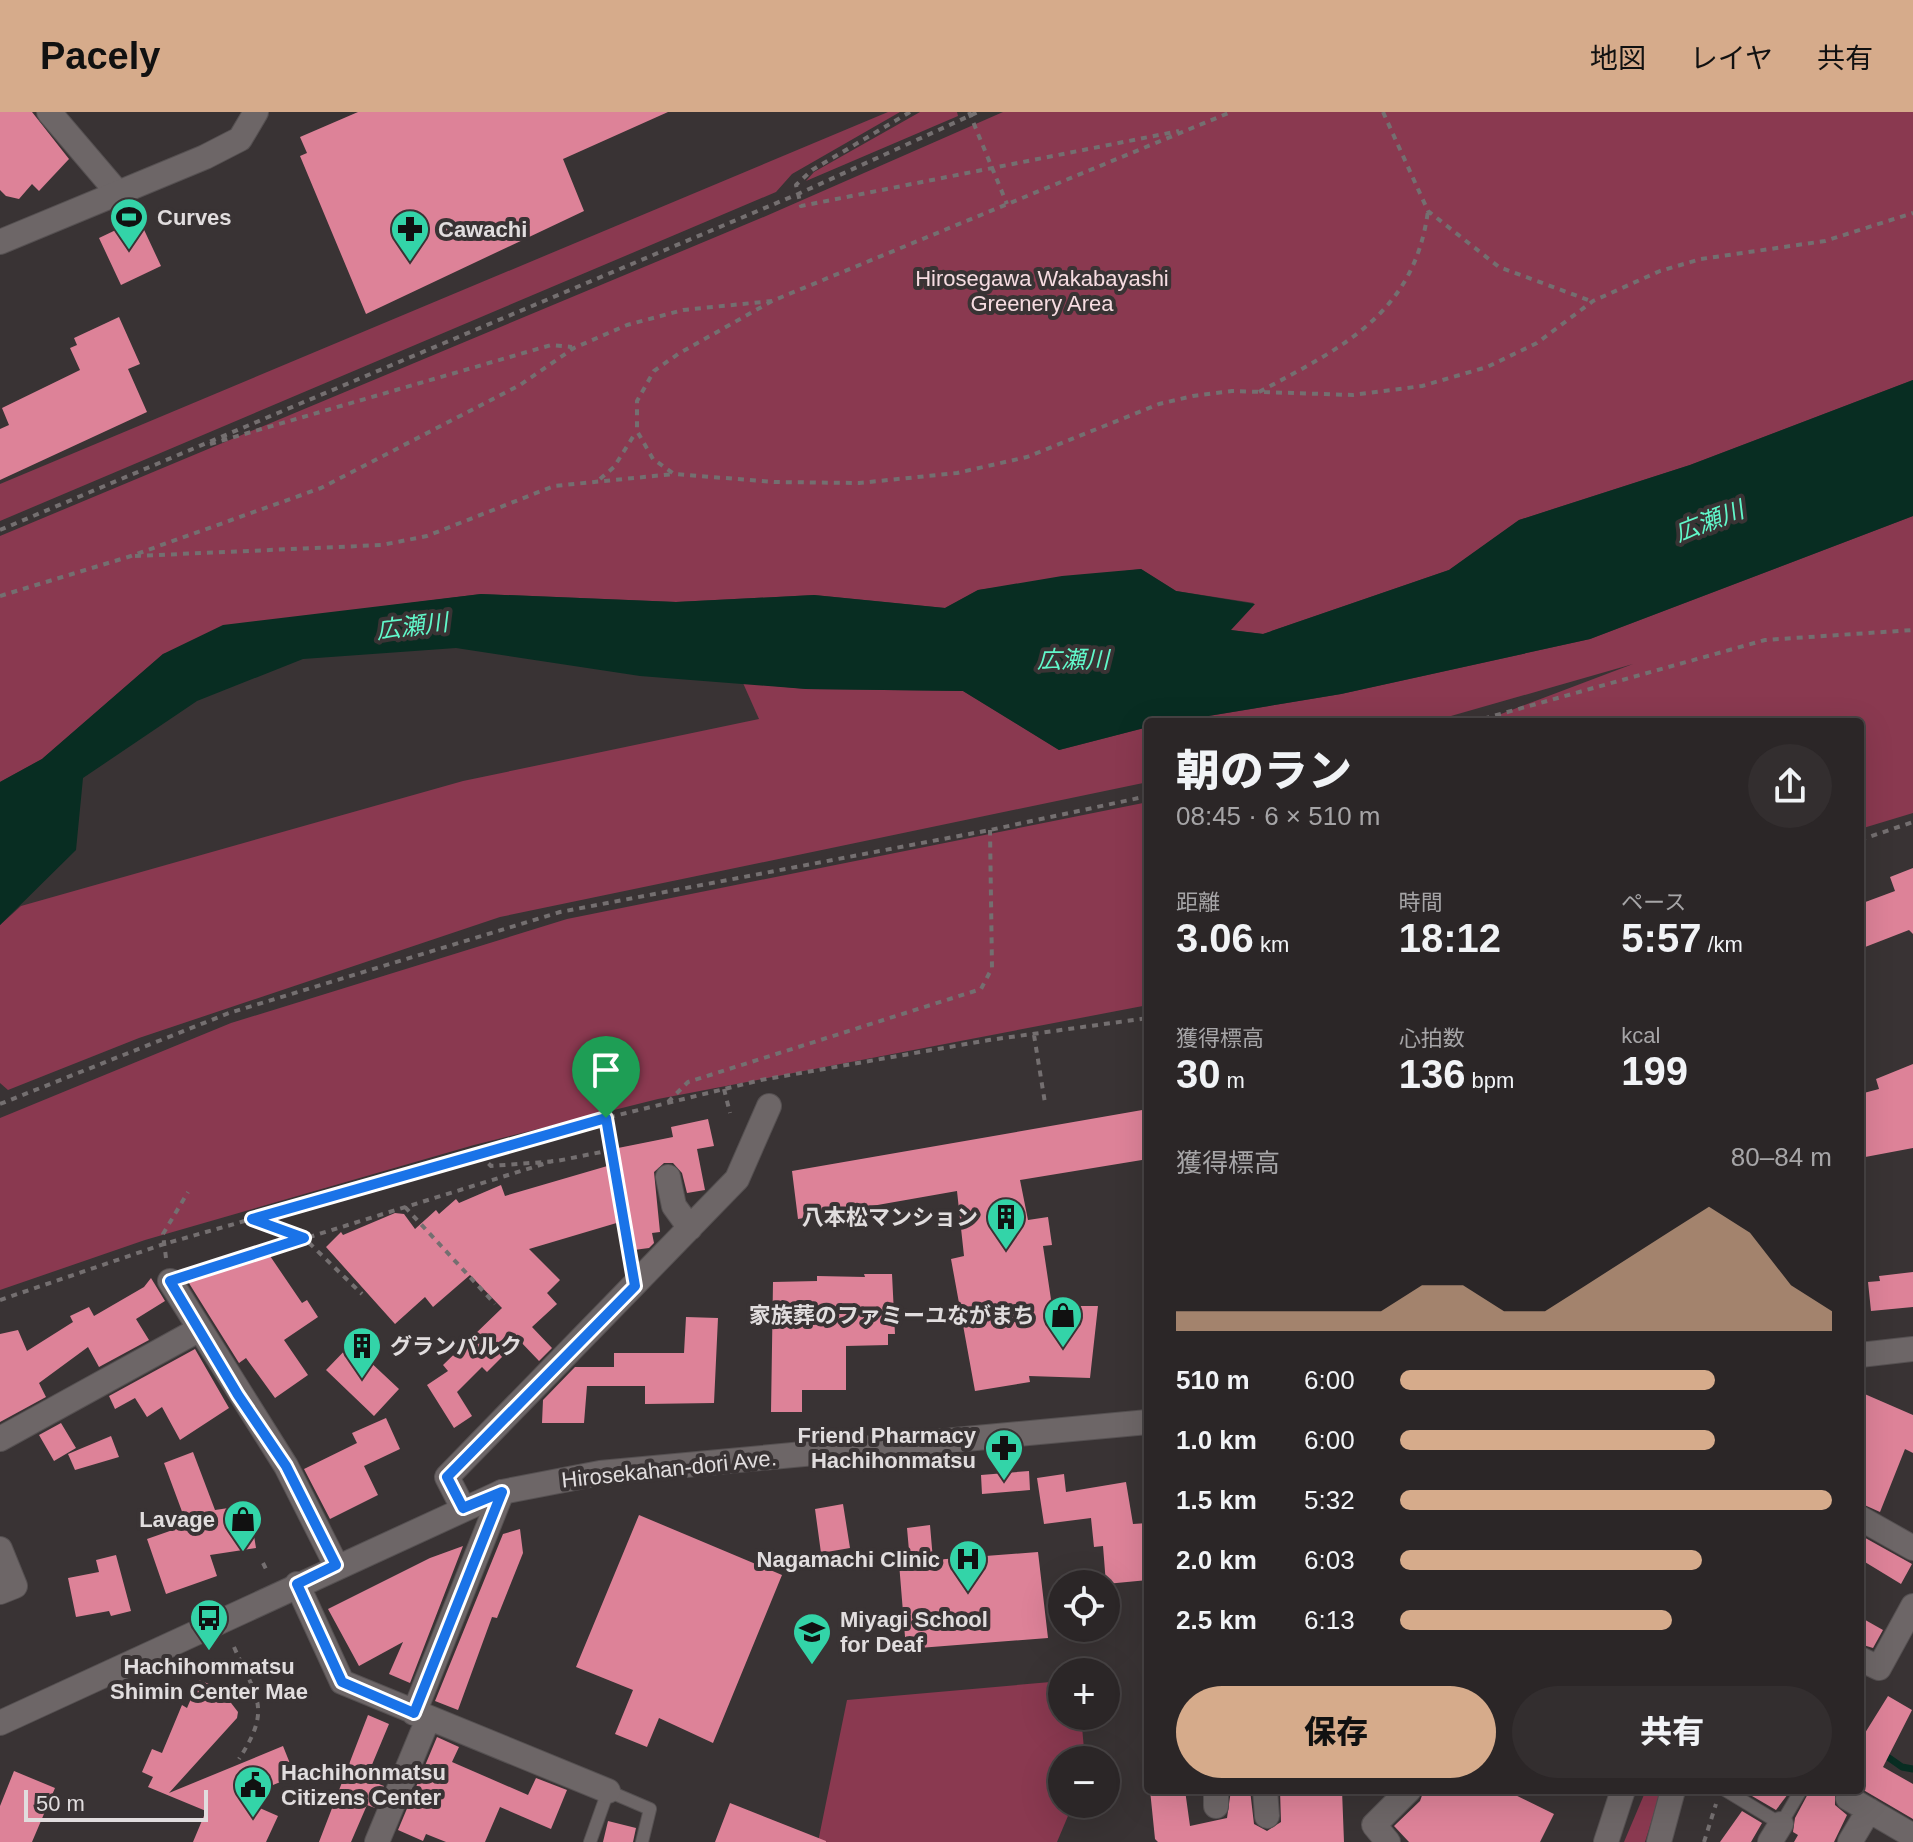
<!DOCTYPE html>
<html lang="ja">
<head>
<meta charset="utf-8">
<style>
  body { margin:0; font-family:Arial,"Noto Sans JP",sans-serif; background:#332e2f; color:#f1f3f6; height:100vh; display:flex; flex-direction:column; font-size:30px; white-space:nowrap }
  * { box-sizing:border-box; margin:0 }
  p { font-size:26px; color:#a6a5a7 }
  .icon { flex:none; width:44px; height:44px; fill:none; stroke:currentColor; stroke-width:2; stroke-linecap:round; stroke-linejoin:round }
  .map { position:relative; flex:1; overflow:hidden }
  .sheet { position:absolute; left:1144px; top:606px; width:720px; height:1076px; display:flex; flex-direction:column; background:#2b2627; border-radius:8px; box-shadow:0 8px 32px #0002,0 0 0 2px #474344 }
  .sheet>* { flex:none }
  .controls { position:absolute; left:1048px; top:1458px; display:grid; gap:16px }
  .controls a { display:grid; place-items:center; width:72px; height:72px; border-radius:50%; background:#2b2627; box-shadow:0 8px 32px #0002,0 0 0 2px #474344; font-size:40px }
  .scale { position:absolute; left:24px; bottom:20px; width:184px; box-sizing:border-box; padding-left:8px; border:4px solid #e1ddde; border-top:0; font-size:22px; line-height:28px; white-space:nowrap; color:#e1ddde; -webkit-text-stroke:6px #393334; paint-order:stroke }
  .pin { position:absolute; display:grid; place-items:center; width:68px; height:68px; color:#fff; margin:-82px -34px; border-radius:50% 50% 50% 0; rotate:-45deg; box-shadow:0 0 8px #0007 }
  .pin .icon { rotate:45deg }
  .round { display:grid; place-items:center; flex:none; width:84px; height:84px; border-radius:42px; background:#332e2f }
  .overview { display:flex; align-items:center; justify-content:space-between; height:136px; padding:0 32px }
  h1 { font-size:44px; font-weight:800; line-height:60px }
  .stats { display:grid; grid-template-columns:repeat(3,1fr); gap:12px; height:136px; padding:8px 32px }
  .stats div { display:grid; align-content:center }
  .stats b { font-size:40px; font-weight:800 }
  .stats small { font-size:22px; font-weight:400 }
  .stats p { font-size:22px }
  .chart { height:224px; padding:16px 32px }
  .chart p { display:flex; justify-content:space-between }
  .chart svg { width:100%; height:144px; margin-top:8px; fill:#d6ab8b; opacity:.7 }
  .button { display:flex; gap:16px; margin-top:auto; padding:16px 32px }
  .button a { flex:1; height:92px; border-radius:48px; background:#d6ab8b; color:#111; font-size:32px; font-weight:800; line-height:92px; text-align:center }
  .button a+a { background:#332e2f; color:#f1f3f6 }
  ul { padding:0 32px; list-style:none; font-size:26px }
  li { display:grid; grid-template-columns:128px 96px 1fr; align-items:center; height:60px }
  li i { height:20px; border-radius:10px; background:#d6ab8b }
  header { display:flex; align-items:center; gap:48px; box-sizing:border-box; height:112px; padding:0 40px; background:#d6ab8b; color:#111 }
  header strong { font-size:38px }
  nav { display:flex; gap:44px; margin-inline-start:auto; font-size:28px }
  .map>svg:first-child { display:block }
</style>
</head>
<body>
<header>
<strong>Pacely</strong>
<nav><a>地図</a><a>レイヤ</a><a>共有</a></nav>
</header>
<div class="map">
<svg width="1913" height="1730" viewBox="0 0 1913 1730">
  <rect width="100%" height="100%" fill="#393334"/>
  <path fill="#8a3950" d="M 888,0 L 900,0 L 792,62 L 776,80 L 0,409 L 0,372 Z
    M 920,0 L 957,0 L 958,4 L 806,69 L 814,60 Z
    M 1003,0 L 1913,0 L 1913,268 L 1690,353 L 1519,408 L 1449,458 L 1263,522 L 1230,518 L 1254,491 L 1176,479 L 1141,457 L 978,478 L 945,496 L 814,483 L 676,490 L 481,482 L 379,495 L 163,542 L 42,647 L 0,670 L 0,424 L 766,104 Z
    M 1913,404 L 1913,701 L 1860,717 L 1860,610 L 1480,610 L 1633,552 L 1430,610 L 1172,610 L 1341,582 L 1590,527 Z
    M 743,571 L 806,577 L 963,579 L 1059,638 L 1148,615 L 1148,670 L 500,805 L 139,926 L 8,978 L 0,971 L 0,813 L 21,794 L 463,669 L 759,607 Z
    M 1148,690 L 1148,893 L 658,987 L 474,1033 L 145,1128 L 0,1178 L 0,1006 L 231,911 L 567,807 Z
    M 1062,1569 L 1062,1604 L 1081,1604 L 1085,1648 L 1062,1648 L 1062,1692 L 1073,1692 L 1057,1730 L 818,1730 L 847,1588 Z
    M 1646,1678 L 1661,1678 L 1645,1730 L 1624,1730 Z"/>
  <path fill="#082d22" d="M 1913,268 L 1913,404 L 1590,527 L 1341,582 L 1172,610 L 1148,610 L 1148,615 L 1059,638 L 963,579 L 806,577 L 640,564 L 456,536 L 303,547 L 197,589 L 83,666 L 76,738 L 0,813 L 0,670 L 42,647 L 163,542 L 223,513 L 481,482 L 676,490 L 814,483 L 945,496 L 978,478 L 1062,464 L 1141,457 L 1176,479 L 1255,492 L 1231,518 L 1263,522 L 1449,458 L 1519,408 L 1690,353 Z"/>
  <g fill="none" stroke-linecap="round" stroke-linejoin="round">
    <path stroke="#082d22" stroke-width="7" d="M 1882,1641 L 1902,1655 L 1913,1657"/>
  </g>
  <path fill="#dd8298" d="M 0,0 L 32,0 L 69,47 L 39,79 L 32,72 L 19,87 L 6,84 L 0,78 Z
    M 358,0 L 668,0 L 563,47 L 584,99 L 366,202 L 300,44 L 307,41 L 300,25 Z
    M 139,107 L 161,154 L 121,173 L 99,126 Z
    M 119,205 L 140,252 L 128,257 L 147,300 L 0,368 L 0,317 L 9,313 L 2,296 L 80,258 L 70,236 L 77,233 L 74,226 Z
    M 1913,756 L 1913,822 L 1909,818 L 1860,837 L 1860,792 L 1895,779 L 1890,765 Z
    M 1913,952 L 1913,1036 L 1860,1046 L 1860,982 L 1879,977 L 1876,967 Z
    M 1148,997 L 1148,1047 L 1020,1068 L 1028,1108 L 1048,1105 L 1052,1133 L 1043,1134 L 1052,1194 L 1098,1194 L 1090,1266 L 1029,1264 L 1030,1270 L 975,1279 L 951,1147 L 964,1144 L 957,1079 L 798,1107 L 792,1059 Z
    M 708,1007 L 714,1034 L 697,1037 L 705,1078 L 687,1081 L 682,1061 L 673,1051 L 664,1051 L 654,1060 L 660,1120 L 652,1121 L 654,1131 L 649,1136 L 634,1138 L 630,1107 L 529,1137 L 560,1168 L 547,1181 L 557,1192 L 532,1215 L 552,1236 L 539,1249 L 519,1228 L 487,1260 L 482,1255 L 457,1280 L 472,1304 L 454,1316 L 427,1273 L 448,1259 L 443,1253 L 502,1196 L 470,1163 L 433,1195 L 425,1185 L 395,1212 L 326,1135 L 341,1120 L 343,1123 L 395,1101 L 404,1102 L 415,1117 L 436,1098 L 439,1102 L 456,1087 L 459,1091 L 501,1073 L 505,1084 L 621,1050 L 618,1036 L 673,1025 L 671,1015 Z
    M 268,1141 L 302,1191 L 307,1188 L 318,1205 L 284,1228 L 308,1263 L 275,1286 L 246,1246 L 239,1251 L 187,1168 Z
    M 1913,1160 L 1913,1195 L 1871,1199 L 1868,1170 L 1880,1169 L 1879,1164 Z
    M 864,1162 L 892,1162 L 895,1222 L 888,1222 L 888,1233 L 846,1234 L 846,1278 L 802,1278 L 802,1300 L 771,1300 L 773,1170 L 817,1169 L 817,1164 L 865,1165 Z
    M 151,1166 L 165,1189 L 136,1207 L 149,1228 L 99,1255 L 88,1235 L 39,1271 L 46,1285 L 0,1310 L 0,1222 L 18,1218 L 27,1239 L 73,1210 L 70,1204 L 89,1195 L 94,1204 L 144,1175 Z
    M 686,1205 L 718,1206 L 714,1291 L 645,1292 L 645,1274 L 587,1274 L 584,1311 L 542,1311 L 543,1288 L 575,1255 L 614,1255 L 614,1241 L 684,1241 Z
    M 351,1232 L 399,1277 L 374,1304 L 326,1258 Z
    M 195,1237 L 229,1296 L 180,1328 L 162,1295 L 147,1305 L 135,1286 L 115,1297 L 109,1284 Z
    M 1860,1280 L 1913,1303 L 1913,1341 L 1905,1337 L 1880,1400 L 1860,1391 Z
    M 386,1306 L 400,1337 L 364,1354 L 378,1383 L 330,1407 L 304,1357 L 357,1331 L 352,1321 Z
    M 61,1311 L 76,1336 L 54,1349 L 39,1323 Z
    M 111,1324 L 119,1345 L 75,1358 L 68,1342 Z
    M 193,1340 L 215,1398 L 249,1393 L 256,1436 L 210,1443 L 217,1464 L 166,1482 L 147,1427 L 187,1413 L 164,1351 Z
    M 1029,1359 L 1030,1378 L 982,1382 L 981,1363 Z
    M 1064,1362 L 1066,1380 L 1126,1370 L 1133,1412 L 1148,1411 L 1148,1468 L 1106,1472 L 1103,1434 L 1094,1435 L 1091,1406 L 1044,1412 L 1037,1366 Z
    M 843,1392 L 850,1436 L 821,1441 L 815,1397 Z
    M 639,1403 L 782,1463 L 713,1631 L 659,1606 L 647,1635 L 615,1622 L 633,1578 L 576,1555 Z
    M 930,1413 L 933,1448 L 1038,1440 L 1048,1526 L 906,1537 L 899,1451 L 910,1450 L 907,1416 Z
    M 520,1417 L 523,1441 L 497,1506 L 492,1505 L 458,1598 L 435,1589 L 503,1422 Z
    M 1860,1423 L 1912,1452 L 1901,1472 L 1860,1447 Z
    M 463,1434 L 410,1571 L 389,1562 L 403,1530 L 359,1554 L 328,1497 L 430,1446 Z
    M 116,1443 L 131,1499 L 111,1504 L 109,1499 L 76,1505 L 68,1466 L 99,1460 L 96,1448 Z
    M 1860,1505 L 1883,1518 L 1873,1536 L 1860,1532 Z
    M 199,1568 L 231,1581 L 228,1587 L 238,1600 L 237,1606 L 169,1681 L 283,1634 L 295,1664 L 239,1687 L 278,1704 L 266,1730 L 193,1730 L 206,1699 L 148,1675 L 153,1665 L 142,1660 L 152,1637 L 162,1641 L 182,1593 L 187,1596 Z
    M 1888,1584 L 1912,1598 L 1883,1655 L 1913,1672 L 1913,1707 L 1860,1676 L 1860,1629 Z
    M 368,1603 L 389,1612 L 366,1667 L 384,1674 L 375,1696 L 367,1693 L 351,1730 L 319,1730 Z
    M 437,1625 L 459,1635 L 452,1650 L 528,1683 L 536,1666 L 567,1678 L 551,1717 L 500,1695 L 485,1730 L 446,1730 L 426,1722 L 423,1729 L 398,1718 Z
    M 14,1659 L 55,1676 L 32,1730 L 0,1730 L 0,1694 Z
    M 1150,1678 L 1185,1678 L 1190,1714 L 1227,1706 L 1231,1678 L 1250,1678 L 1254,1712 L 1267,1719 L 1281,1710 L 1280,1678 L 1342,1678 L 1344,1730 L 1158,1730 L 1155,1727 Z
    M 1424,1678 L 1505,1678 L 1554,1702 L 1540,1730 L 1409,1730 L 1394,1714 L 1420,1689 Z
    M 1756,1678 L 1791,1678 L 1776,1698 L 1752,1684 Z
    M 1810,1678 L 1835,1678 L 1835,1693 L 1847,1703 L 1834,1730 L 1794,1730 L 1798,1723 L 1793,1720 L 1795,1706 Z
    M 730,1691 L 826,1729 L 826,1730 L 715,1730 Z
    M 1742,1699 L 1762,1711 L 1751,1730 L 1720,1730 Z
    M 608,1709 L 636,1716 L 633,1730 L 603,1730 Z"/>
  <g fill="none" stroke-linecap="round" stroke-linejoin="round">
    <g stroke="#565152" stroke-width="14">
      <path id="service" d="M 1725,1678 L 1781,1712 L 1801,1678
        M 590,1730 L 608,1679 L 650,1697 L 642,1730"/>
    </g>
    <g stroke="#565152" stroke-width="26">
      <path id="minor" d="M 49,0 L 118,81
        M 668,1065 L 674,1094 L 690,1116
        M 170,1169 L 286,1354 L 336,1453
        M 0,1327 L 198,1218
        M 463,1396 L 447,1365 L 737,1067 L 769,994
        M 1860,1406 L 1913,1436
        M 0,1437 L 15,1474 L 0,1480
        M 297,1472 L 342,1570 L 608,1679
        M 1860,1547 L 1879,1556 L 1913,1494
        M 414,1601 L 502,1380
        M 1216,1678 L 1216,1694
        M 1265,1678 L 1267,1704
        M 1848,1686 L 1913,1724
        M 377,1730 L 428,1607
        M 1388,1730 L 1374,1713 L 1409,1678
        M 1770,1730 L 1781,1712
        M 1850,1730 L 1869,1698"/>
    </g>
    <g stroke="#565152" stroke-width="26">
      <path id="tertiary" d="M 0,130 L 205,45 L 240,27 L 256,0
        M 1860,1243 L 1913,1237
        M 0,1611 L 502,1380 L 600,1361 L 1148,1310
        M 1606,1730 L 1623,1678
        M 1659,1730 L 1673,1678"/>
    </g>
    <path stroke="#746f70" stroke-width="4" stroke-dasharray="6 6" stroke-linecap="butt" d="M 910,0 L 812,58 L 796,73 L 801,94 L 1179,19
      M 969,0 L 1007,92
      M 1383,0 L 1428,99 L 1499,155 L 1591,189
      M 772,189 L 678,242 L 654,259 L 637,289 L 637,319 L 653,347 L 674,362 L 775,370 L 859,371 L 957,361 L 1027,345 L 1159,292 L 1193,284 L 1232,279 L 1353,283 L 1422,274 L 1487,255 L 1537,231 L 1593,189 L 1660,159 L 1701,147 L 1825,129 L 1913,101
      M 1259,280 C 1343,235 1414,202 1428,99
      M 210,332 L 551,233 L 572,235
      M 600,367 L 614,355 L 636,320
      M 0,418 L 798,82 L 978,0
      M 135,444 L 382,433 L 427,424 L 554,374 L 674,362
      M 0,484 L 128,445 L 321,376 L 520,273 L 574,236 L 627,213 L 683,198 L 772,189 L 1231,0
      M 1472,610 L 1765,528 L 1913,518
      M 1860,728 L 1913,710
      M 1034,923 L 1045,991
      M 592,953 L 606,1006 L 630,1145
      M 724,977 L 730,1001
      M 668,990 L 688,970 L 981,877 L 992,856 L 990,718
      M 0,992 L 229,901 L 560,800 L 990,718 L 1148,684
      M 480,1043 L 491,1054 L 557,1049 L 611,1038
      M 405,1095 L 495,1192
      M 254,1108 L 304,1126 L 362,1182
      M 166,1146 L 163,1122 L 188,1080
      M 194,1161 L 553,1049
      M 0,1188 L 164,1132 L 606,1006 L 761,968 L 989,928 L 1148,906
      M 263,1451 L 268,1461
      M 234,1535 C 257,1587 272,1596 239,1647
      M 1704,1730 L 1716,1692"/>
    <use href="#service" stroke="#6d6667" stroke-width="12"/>
    <use href="#minor" stroke="#6d6667" stroke-width="24"/>
    <use href="#tertiary" stroke="#6d6667" stroke-width="24"/>
  </g>
  <g fill="none" stroke-linecap="round" stroke-linejoin="round">
    <g stroke="#fff" stroke-width="16">
      <path id="route" d="M 606,1006 L 635,1174 L 447,1365 L 463,1396 L 502,1380 L 414,1601 L 342,1570 L 297,1472 L 336,1453 L 286,1354 L 238,1283 L 170,1169 L 304,1126 L 252,1107 Z"/>
    </g>
    <use href="#route" stroke="#1a73e8" stroke-width="10"/>
  </g>
  <defs>
    <g id="stadium-pin" transform="scale(2)"><path d="M0 17L-7.5 6A9.5 9.5 0 1 1 7.5 6Z" fill="#33d4a8" stroke="#393334"/><path d="M0-5a6.5 5 0 1 0 0 10a6.5 5 0 1 0 0-10ZM-3.5-1.8h7v3.6h-7Z" fill="#111"/></g>
    <g id="pharmacy-pin" transform="scale(2)"><path d="M0 17L-7.5 6A9.5 9.5 0 1 1 7.5 6Z" fill="#33d4a8" stroke="#393334"/><path d="M-2-6h4v4h4v4h-4v4h-4v-4h-4v-4h4Z" fill="#111"/></g>
    <g id="building-pin" transform="scale(2)"><path d="M0 17L-7.5 6A9.5 9.5 0 1 1 7.5 6Z" fill="#33d4a8" stroke="#393334"/><path d="M-4-6H4V6H1V3H-1V6H-4ZM-2.5-4.3h1.7v1.8h-1.7ZM.8-4.3h1.7v1.8H.8ZM-2.5-1h1.7V.8h-1.7ZM.8-1h1.7V.8H.8Z" fill="#111"/></g>
    <g id="shop-pin" transform="scale(2)"><path d="M0 17L-7.5 6A9.5 9.5 0 1 1 7.5 6Z" fill="#33d4a8" stroke="#393334"/><path d="M-5-2.5h2.3a2.7 3.5 0 0 1 5.4 0H5L5.5 6h-11ZM-1.5-2.5h3a1.5 2.3 0 0 0-3 0Z" fill="#111"/></g>
    <g id="hospital-pin" transform="scale(2)"><path d="M0 17L-7.5 6A9.5 9.5 0 1 1 7.5 6Z" fill="#33d4a8" stroke="#393334"/><path d="M-5-5h3v3.5h4V-5h3V5h-3V1.5h-4V5h-3Z" fill="#111"/></g>
    <g id="bus-pin" transform="scale(2)"><path d="M0 17L-7.5 6A9.5 9.5 0 1 1 7.5 6Z" fill="#33d4a8" stroke="#393334"/><path d="M-5-6H5V4H4V6H2V4H-2V6H-4V4H-5ZM-3.5-4V0h7V-4ZM-3.5 1.2v1.5H-2V1.2ZM2 1.2v1.5H3.5V1.2Z" fill="#111"/></g>
    <g id="school-pin" transform="scale(2)"><path d="M0 17L-7.5 6A9.5 9.5 0 1 1 7.5 6Z" fill="#33d4a8" stroke="#393334"/><path d="M0-5L7-2L0 1L-7-2ZM-4 1L0 2.5L4 1V4Q0 6-4 4Z" fill="#111"/></g>
    <g id="civic-pin" transform="scale(2)"><path d="M0 17L-7.5 6A9.5 9.5 0 1 1 7.5 6Z" fill="#33d4a8" stroke="#393334"/><path d="M-.6-6.5H3V-4.5H.6V-3L4-1V1h2V6H-6V1h2V-1L-.6-3ZM-1.2 2.5V6h2.4V2.5Z" fill="#111"/></g>
  </defs>
  <g fill-rule="evenodd">
    <use href="#stadium-pin" x="129" y="105"/>
    <use href="#pharmacy-pin" x="410" y="117"/>
    <use href="#building-pin" x="1006" y="1105"/>
    <use href="#shop-pin" x="1063" y="1203"/>
    <use href="#building-pin" x="362" y="1234"/>
    <use href="#pharmacy-pin" x="1004" y="1336"/>
    <use href="#shop-pin" x="243" y="1407"/>
    <use href="#hospital-pin" x="968" y="1447"/>
    <use href="#bus-pin" x="209" y="1506"/>
    <use href="#school-pin" x="812" y="1520"/>
    <use href="#civic-pin" x="253" y="1673"/>
  </g>
  <g text-anchor="middle" dominant-baseline="central" stroke-width="8" stroke-linejoin="round" paint-order="stroke">
    <g font-size="22" font-weight="bold" fill="#e1ddde" stroke="#393334" text-anchor="start">
      <text x="157" y="105">Curves</text>
      <text x="438" y="117">Cawachi</text>
      <text x="978" y="1105" text-anchor="end">八本松マンション</text>
      <text x="1035" y="1203" text-anchor="end">家族葬のファミーユながまち</text>
      <text x="390" y="1234">グランパルク</text>
      <text x="976" y="1323" text-anchor="end">Friend Pharmacy<tspan x="976" dy="25">Hachihonmatsu</tspan></text>
      <text x="215" y="1407" text-anchor="end">Lavage</text>
      <text x="940" y="1447" text-anchor="end">Nagamachi Clinic</text>
      <text x="840" y="1507">Miyagi School<tspan x="840" dy="25">for Deaf</tspan></text>
      <text x="209" y="1554" text-anchor="middle">Hachihommatsu<tspan x="209" dy="25">Shimin Center Mae</tspan></text>
      <text x="281" y="1660">Hachihonmatsu<tspan x="281" dy="25">Citizens Center</tspan></text>
    </g>
    <g font-size="22" fill="#f6dce1" stroke="#393334">
      <text x="1042" y="166">Hirosegawa Wakabayashi<tspan x="1042" dy="25">Greenery Area</tspan></text>
    </g>
    <g font-size="22" fill="#e1ddde" stroke="#393334">
      <text transform="translate(669 1357) rotate(-6)">Hirosekahan-dori Ave.</text>
    </g>
    <g font-size="24" font-style="italic" fill="#61f8ca" stroke="#393334">
      <text transform="translate(1709 409) rotate(-21)">広瀬川</text>
      <text transform="translate(412 514) rotate(-7)">広瀬川</text>
      <text x="1073" y="547">広瀬川</text>
    </g>
  </g>
</svg>
<div class="controls">
<a><svg class="icon" aria-label="locate" viewBox="0 0 24 24"><circle cx="12" cy="12" r="6"/><path d="M12 2v4M12 18v4M2 12h4M18 12h4"/></svg></a>
<a>+</a>
<a>−</a>
</div>
<div class="scale">50 m</div>
<div class="pin" style="left:606px;top:1006px;background:#1e9e55"><svg class="icon" aria-label="arrive" viewBox="0 0 24 24"><path d="M6 21V4h12l-3 4 3 4H6"/></svg></div>
<section class="sheet">
<div class="overview"><div><h1>朝のラン</h1><p>08:45 · 6 × 510 m</p></div><a class="round"><svg class="icon" aria-label="share" viewBox="0 0 24 24"><path d="M12 15V3M7 8l5-5 5 5M5 13v7h14v-7"/></svg></a></div>
<div class="stats">
<div><p>距離</p><b>3.06<small> km</small></b></div>
<div><p>時間</p><b>18:12</b></div>
<div><p>ペース</p><b>5:57<small> /km</small></b></div>
</div>
<div class="stats">
<div><p>獲得標高</p><b>30<small> m</small></b></div>
<div><p>心拍数</p><b>136<small> bpm</small></b></div>
<div><p>kcal</p><b>199</b></div>
</div>
<div class="chart"><p><span>獲得標高</span>80–84 m</p>
<svg viewBox="0 0 160 44" preserveAspectRatio="none"><path d="M0 44V38L10 38L20 38L30 38L40 38L50 38L60 30L70 30L80 38L90 38L100 30L110 22L120 14L130 6L140 14L150 30L160 38V44z"/></svg>
</div>
<ul>
<li><b>510 m</b>6:00<i style="width:73%"></i></li>
<li><b>1.0 km</b>6:00<i style="width:73%"></i></li>
<li><b>1.5 km</b>5:32<i style="width:100%"></i></li>
<li><b>2.0 km</b>6:03<i style="width:70%"></i></li>
<li><b>2.5 km</b>6:13<i style="width:63%"></i></li>
</ul>
<div class="button"><a>保存</a><a>共有</a></div>
</section>
</div>
</body>
</html>
